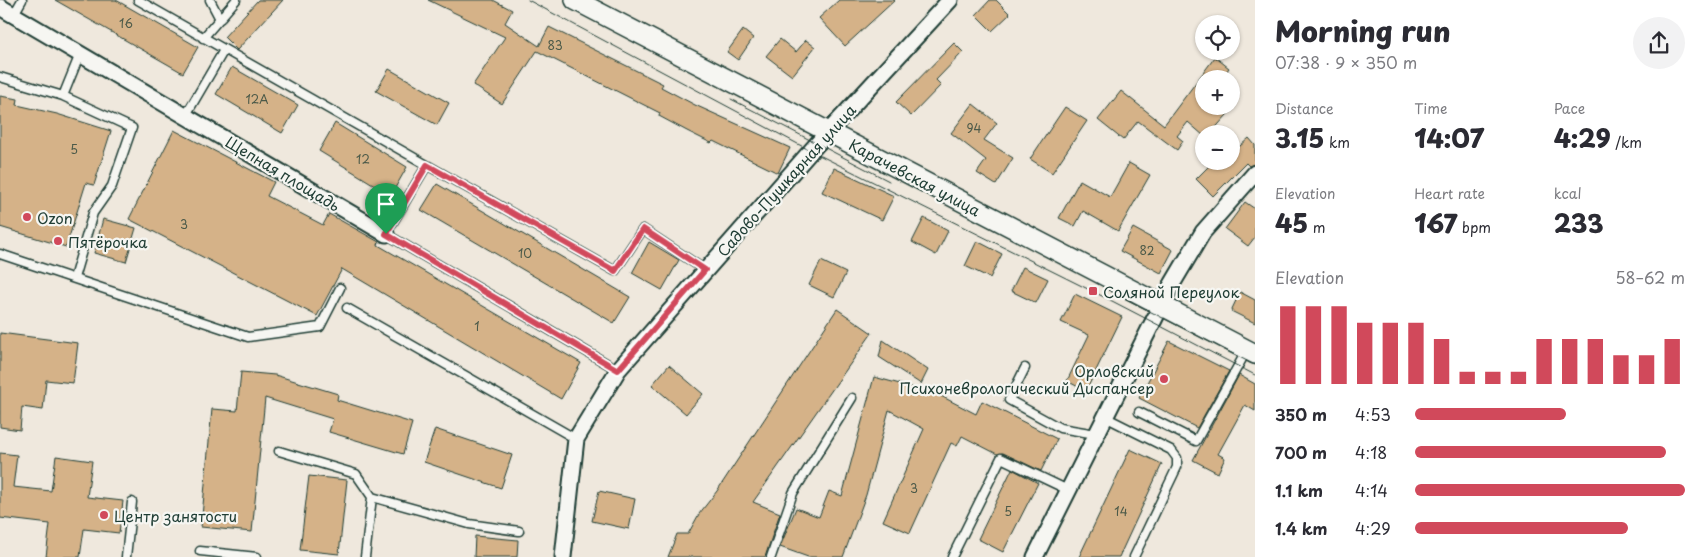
<!DOCTYPE html>
<html lang="en">
<head>
<meta charset="utf-8">
<style>
  body { margin:0; font-family:"Playpen Sans",sans-serif; background:#f2f2f3; color:#2b2b33; height:100vh; display:flex; flex-direction:column; font-size:19px; white-space:nowrap }
  * { box-sizing:border-box; margin:0 }
  p { font-size:16px; color:#7c7c81 }
  .icon { flex:none; width:28px; height:28px; fill:none; stroke:currentColor; stroke-width:2; stroke-linecap:round; stroke-linejoin:round }
  .map { position:relative; flex:1; overflow:hidden }
  .details { display:flex; flex-direction:column; background:#fff; width:450px }
  .details>* { flex:none }
  .buttons { position:absolute; left:1195px; top:15px; display:grid; gap:10px }
  .buttons a { display:grid; place-items:center; width:45px; height:45px; border-radius:50%; background:#fff; box-shadow:0 1px 4px #0004; font-size:25px }
  .pin { position:absolute; display:grid; place-items:center; width:42px; height:42px; color:#fff; margin:-51px -21px; border-radius:50% 50% 50% 0; rotate:-45deg; box-shadow:0 0 5px #0007 }
  .pin .icon { rotate:45deg }
  .round { display:grid; place-items:center; flex:none; width:52px; height:52px; border-radius:26px; background:#f2f2f3 }
  .summary { display:flex; align-items:center; justify-content:space-between; height:85px; padding:0 20px }
  h1 { font-size:28px; font-weight:800; line-height:38px }
  .figures { display:grid; grid-template-columns:repeat(3,1fr); gap:8px; height:85px; padding:5px 20px }
  .figures div { display:grid; align-content:center }
  .figures b { font-size:25px; font-weight:800 }
  .figures small { font-size:14px; font-weight:400 }
  .figures p { font-size:14px }
  .chart { height:140px; padding:10px 20px }
  .chart p { display:flex; justify-content:space-between }
  .chart svg { width:100%; height:90px; margin-top:5px; stroke:#d1495b; stroke-width:6 }
  ul { padding:0 20px; list-style:none; font-size:16px }
  li { display:grid; grid-template-columns:80px 60px 1fr; align-items:center; height:38px }
  li i { height:12px; border-radius:6px; background:#d1495b }
  main { display:flex; flex:1; min-height:0 }
  .map>svg:first-child { display:block }
</style>
</head>
<body>
<main>
<div class="map">
<svg width="1255" height="557" viewBox="0 0 1255 557">
  <rect width="100%" height="100%" fill="#efe8dd"/>
  <filter id="ink" filterUnits="userSpaceOnUse"><feTurbulence type="fractalNoise" baseFrequency=".02" numOctaves="2"/><feDisplacementMap in="SourceGraphic" scale="10" xChannelSelector="R" yChannelSelector="G"/><feConvolveMatrix kernelMatrix="1 2 1 2 8 2 1 2 1" color-interpolation-filters="sRGB"/></filter>
  <g filter="url(#ink)">
    <path fill="#d5b288" stroke="#1f3d34" d="M 55,0 L 116,0 L 198,47 L 183,73 Z
      M 258,0 L 283,0 L 237,50 L 224,37 Z
      M 428,0 L 493,0 L 512,10 L 505,23 L 539,46 L 549,27 L 663,84 L 661,87 L 695,105 L 790,148 L 778,173 L 713,141 L 711,143 L 687,131 L 659,116 L 660,113 L 537,51 L 502,104 L 473,85 L 505,37 Z
      M 839,0 L 895,0 L 845,46 L 819,18 Z
      M 990,0 L 996,0 L 1010,14 L 992,31 L 976,15 Z
      M 743,30 L 753,38 L 738,60 L 727,52 Z
      M 780,39 L 796,52 L 806,40 L 815,47 L 792,76 L 766,56 Z
      M 954,43 L 963,52 L 936,80 L 941,85 L 911,116 L 896,102 Z
      M 1215,57 L 1229,68 L 1221,79 L 1204,79 L 1204,106 L 1235,106 L 1210,134 L 1204,134 L 1204,136 L 1188,122 L 1177,136 L 1183,141 L 1177,150 L 1138,121 L 1123,140 L 1098,120 L 1121,91 L 1164,125 Z
      M 232,67 L 298,105 L 282,133 L 216,94 Z
      M 389,69 L 449,103 L 437,125 L 376,91 Z
      M 0,96 L 18,99 L 17,105 L 57,114 L 111,131 L 94,185 L 86,183 L 66,247 L 0,227 Z
      M 973,104 L 997,123 L 984,140 L 1013,158 L 996,185 L 977,173 L 986,160 L 951,133 Z
      M 1065,107 L 1087,121 L 1052,173 L 1030,159 Z
      M 335,123 L 407,167 L 391,195 L 319,151 Z
      M 174,130 L 274,182 L 267,196 L 323,225 L 329,214 L 379,242 L 378,245 L 581,363 L 561,399 L 342,269 L 317,316 L 129,219 Z
      M 1249,138 L 1255,145 L 1255,164 L 1249,166 L 1246,163 L 1213,196 L 1196,179 L 1214,161 L 1231,161 L 1231,154 Z
      M 1129,163 L 1150,175 L 1118,231 L 1083,211 L 1075,226 L 1059,218 L 1080,180 L 1110,197 Z
      M 834,168 L 894,196 L 882,220 L 822,192 Z
      M 437,184 L 630,297 L 614,323 L 421,210 Z
      M 1245,202 L 1255,209 L 1255,237 L 1248,246 L 1225,229 Z
      M 924,218 L 948,231 L 936,255 L 912,242 Z
      M 103,219 L 136,228 L 126,262 L 94,253 Z
      M 1133,228 L 1173,250 L 1161,273 L 1120,251 Z
      M 977,241 L 1002,254 L 990,278 L 965,266 Z
      M 649,242 L 679,260 L 662,290 L 632,273 Z
      M 821,261 L 846,273 L 834,297 L 809,285 Z
      M 1023,267 L 1048,279 L 1036,303 L 1011,291 Z
      M 1240,292 L 1255,300 L 1255,323 L 1231,311 Z
      M 1075,294 L 1122,317 L 1086,391 L 1067,381 L 1089,335 L 1061,322 Z
      M 837,309 L 872,333 L 753,502 L 780,513 L 765,557 L 668,557 L 677,534 L 688,534 L 699,514 L 717,491 Z
      M 0,333 L 78,343 L 73,383 L 46,380 L 43,410 L 22,407 L 20,430 L 0,427 Z
      M 883,340 L 928,370 L 921,384 L 879,357 Z
      M 1169,341 L 1229,371 L 1197,428 L 1139,398 Z
      M 669,365 L 703,394 L 686,414 L 652,385 Z
      M 241,372 L 275,375 L 338,394 L 337,400 L 412,423 L 403,454 L 329,432 L 333,419 L 265,398 L 252,532 L 201,527 L 212,409 L 237,411 Z
      M 1239,375 L 1255,384 L 1255,411 L 1245,405 L 1218,454 L 1225,458 L 1218,473 L 1193,460 Z
      M 874,377 L 937,394 L 976,414 L 982,401 L 1057,439 L 1041,471 L 1003,453 L 997,454 L 962,436 L 957,446 L 951,443 L 910,533 L 883,521 L 924,429 L 889,410 L 866,495 L 843,557 L 808,557 L 780,547 L 796,508 L 819,517 L 829,491 L 842,496 Z
      M 435,429 L 512,455 L 501,488 L 424,462 Z
      M 1130,449 L 1162,464 L 1119,557 L 1079,557 Z
      M 0,453 L 17,455 L 13,487 L 51,491 L 56,456 L 92,461 L 87,497 L 123,501 L 119,533 L 84,529 L 80,557 L 46,557 L 50,524 L 0,518 Z
      M 1012,469 L 1038,483 L 1003,552 L 978,539 Z
      M 309,476 L 347,480 L 339,554 L 300,550 Z
      M 599,491 L 635,499 L 629,529 L 592,521 Z
      M 475,536 L 518,540 L 517,557 L 474,557 Z"/>
    <g fill="none" stroke-linecap="round" stroke-linejoin="round">
      <g stroke="#1f3d34" stroke-width="11">
        <path id="service" d="M 138,0 L 427,165
          M 210,0 L 220,19
          M 14,14 L 22,0
          M 203,38 L 236,0
          M 0,77 L 63,96 L 132,128 L 112,186 L 93,213 L 74,278
          M 63,96 L 80,54
          M 186,115 L 224,50
          M 0,254 L 248,337 L 320,327 L 340,288
          M 347,308 L 576,439
          M 1025,368 L 1009,400 L 1060,428 L 1096,434
          M 618,370 L 386,234 L 427,165 L 615,271 L 643,229 L 705,270
          M 1139,412 L 1196,441 L 1247,350
          M 1105,417 L 1171,450 L 1177,458 L 1177,467 L 1134,557
          M 279,451 L 356,474 L 372,497
          M 200,551 L 257,557
          M 126,557 L 132,502
          M 365,557 L 372,497 L 469,524 L 519,531
          M 771,557 L 793,493 L 852,398
          M 952,557 L 1001,458 L 1068,490"/>
      </g>
      <g stroke="#1f3d34" stroke-width="19">
        <path id="minor" d="M 0,7 L 386,234
          M 563,557 L 576,439 L 618,370 L 817,144 L 950,0
          M 1035,557 L 1171,286 L 1203,232 L 1255,173"/>
      </g>
      <g stroke="#1f3d34" stroke-width="22">
        <path id="tertiary" d="M 575,0 L 1255,354"/>
      </g>
      <use href="#service" stroke="#f6f6f2" stroke-width="8"/>
      <use href="#minor" stroke="#f6f6f2" stroke-width="15"/>
      <use href="#tertiary" stroke="#f6f6f2" stroke-width="19"/>
      <path stroke="#1f3d34" stroke-width="1" d="M 528,0 L 811,151 L 1114,302 L 1255,375
        M 731,99 L 889,181
        M 1108,290 L 1255,365"/>
    </g>
  </g>
  <g fill="none" stroke-linecap="round" stroke-linejoin="round" filter="url(#ink)">
    <g stroke="#fff" stroke-width="10">
      <path id="route" d="M 427,165 L 615,271 L 643,229 L 705,270 L 618,370 L 386,234 Z"/>
    </g>
    <use href="#route" stroke="#d1495b" stroke-width="6"/>
  </g>
  <g fill="#d1495b" stroke="#f6f6f2" stroke-width="2">
    <circle cx="27" cy="217" r="5"/>
    <circle cx="58" cy="241" r="5"/>
    <rect x="1088" y="286" width="10" height="10" rx="2.5"/>
    <circle cx="1164" cy="379" r="5"/>
    <circle cx="104" cy="515" r="5"/>
  </g>
  <g text-anchor="middle" dominant-baseline="central" stroke-width="4.5" stroke-linejoin="round" paint-order="stroke">
    <g font-size="12" fill="#4c5a49">
      <text x="126" y="23">16</text>
      <text x="555" y="45">83</text>
      <text x="257" y="99">12А</text>
      <text x="974" y="128">94</text>
      <text x="74" y="149">5</text>
      <text x="363" y="159">12</text>
      <text x="184" y="224">3</text>
      <text x="1147" y="250">82</text>
      <text x="525" y="253">10</text>
      <text x="477" y="326">1</text>
      <text x="914" y="488">3</text>
      <text x="1008" y="511">5</text>
      <text x="1121" y="511">14</text>
    </g>
    <g font-size="15" fill="#1f3d34" stroke="#f6f6f2">
      <text transform="translate(283 173) rotate(31)">Щепная площадь</text>
      <text transform="translate(915 177) rotate(28)">Карачевская улица</text>
      <text transform="translate(786 180) rotate(-48)">Садово-Пушкарная улица</text>
    </g>
    <g font-size="15" fill="#1f3d34" stroke="#f6f6f2" text-anchor="start">
      <text x="37" y="217">Ozon</text>
      <text x="68" y="241">Пятёрочка</text>
      <text x="1103" y="291">Соляной Переулок</text>
      <text x="1154" y="370" text-anchor="end">Орловский<tspan x="1154" dy="17">Психоневрологический Диспансер</tspan></text>
      <text x="114" y="515">Центр занятости</text>
    </g>
  </g>
</svg>
<div class="buttons">
<a><svg class="icon" aria-label="locate" viewBox="0 0 24 24"><circle cx="12" cy="12" r="6"/><path d="M12 2v4M12 18v4M2 12h4M18 12h4"/></svg></a>
<a>+</a>
<a>−</a>
</div>
<div class="pin" style="left:386px;top:234px;background:#1e9e55"><svg class="icon" aria-label="arrive" viewBox="0 0 24 24"><path d="M6 21V4h12l-3 4 3 4H6"/></svg></div>
</div>
<section class="details">
<div class="summary"><div><h1>Morning run</h1><p>07:38 · 9 × 350 m</p></div><a class="round"><svg class="icon" aria-label="share" viewBox="0 0 24 24"><path d="M12 15V3M7 8l5-5 5 5M5 13v7h14v-7"/></svg></a></div>
<div class="figures">
<div><p>Distance</p><b>3.15<small> km</small></b></div>
<div><p>Time</p><b>14:07</b></div>
<div><p>Pace</p><b>4:29<small> /km</small></b></div>
</div>
<div class="figures">
<div><p>Elevation</p><b>45<small> m</small></b></div>
<div><p>Heart rate</p><b>167<small> bpm</small></b></div>
<div><p>kcal</p><b>233</b></div>
</div>
<div class="chart"><p><span>Elevation</span>58–62 m</p>
<svg viewBox="0 0 160 44" preserveAspectRatio="none"><path d="M5 44V6M15 44V6M25 44V6M35 44V14M45 44V14M55 44V14M65 44V22M75 44V38M85 44V38M95 44V38M105 44V22M115 44V22M125 44V22M135 44V30M145 44V30M155 44V22"/></svg>
</div>
<ul>
<li><b>350 m</b>4:53<i style="width:56%"></i></li>
<li><b>700 m</b>4:18<i style="width:93%"></i></li>
<li><b>1.1 km</b>4:14<i style="width:100%"></i></li>
<li><b>1.4 km</b>4:29<i style="width:79%"></i></li>
</ul>
</section>
</main>
</body>
</html>
